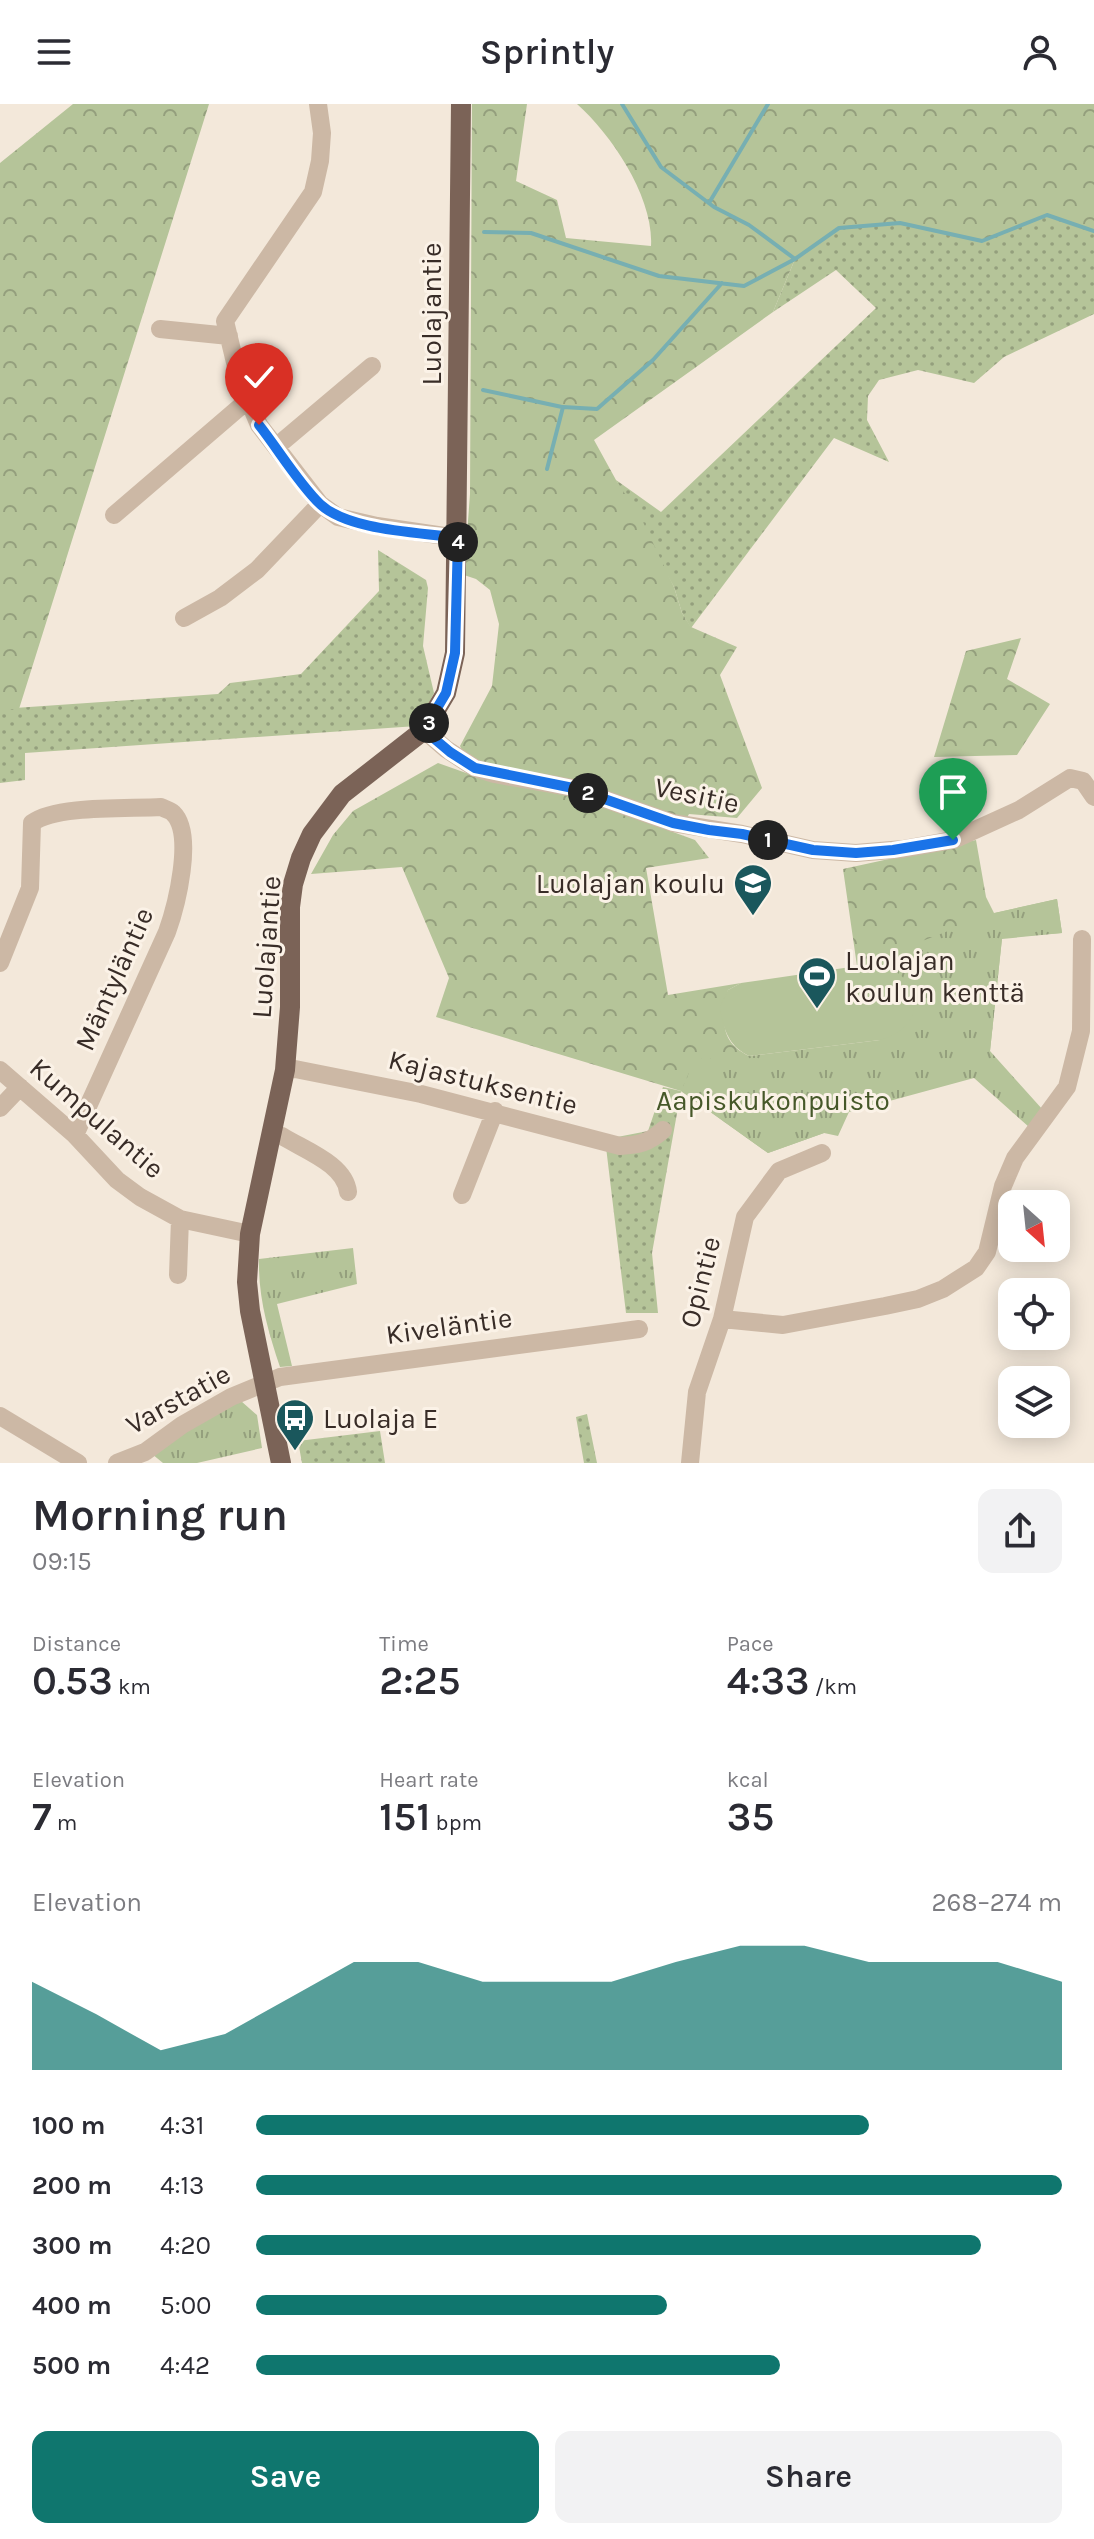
<!DOCTYPE html>
<html lang="en">
<head>
<meta charset="utf-8">
<style>
  body { margin:0; font-family:Karla,sans-serif; background:#f2f2f3; color:#2b2b33; height:100vh; display:flex; flex-direction:column; font-size:30px; white-space:nowrap }
  * { box-sizing:border-box; margin:0 }
  p { font-size:26px; color:#7c7c81 }
  .icon { flex:none; width:44px; height:44px; fill:none; stroke:currentColor; stroke-width:2; stroke-linecap:round; stroke-linejoin:round }
  .map { position:relative; height:1359px; overflow:hidden }
  .details { display:flex; flex-direction:column; background:#fff; flex:1 }
  .details>* { flex:none }
  .needle { width:52px; rotate:153deg }
  .buttons { position:absolute; left:998px; top:1086px; display:grid; gap:16px }
  .buttons a { display:grid; place-items:center; width:72px; height:72px; border-radius:16px; background:#fff; box-shadow:0 4px 20px #0003; font-size:40px }
  .pin { position:absolute; display:grid; place-items:center; width:68px; height:68px; color:#fff; margin:-82px -34px; border-radius:50% 50% 50% 0; rotate:-45deg; box-shadow:0 0 8px #0007 }
  .pin .icon { rotate:45deg }
  .km { position:absolute; width:40px; height:40px; margin:-20px; border-radius:50%; background:#222; color:#fff; font-size:22px; line-height:40px; text-align:center }
  .round { display:grid; place-items:center; flex:none; width:84px; height:84px; border-radius:16px; background:#f2f2f3 }
  .overview { display:flex; align-items:center; justify-content:space-between; height:136px; padding:0 32px }
  h1 { font-size:44px; font-weight:600; line-height:60px }
  .metrics { display:grid; grid-template-columns:repeat(3,1fr); gap:12px; height:136px; padding:8px 32px }
  .metrics div { display:grid; align-content:center }
  .metrics b { font-size:40px; font-weight:600 }
  .metrics small { font-size:22px; font-weight:400 }
  .metrics p { font-size:22px }
  .chart { height:224px; padding:16px 32px }
  .chart p { display:flex; justify-content:space-between }
  .chart svg { width:100%; height:144px; margin-top:8px; fill:#0f766e; opacity:.7 }
  .primary-button { display:flex; gap:16px; margin-top:auto; padding:16px 32px }
  .primary-button a { flex:1; height:92px; border-radius:16px; background:#0f766e; color:#fff; font-size:32px; font-weight:600; line-height:92px; text-align:center }
  .primary-button a+a { background:#f2f2f3; color:#2b2b33 }
  ul { padding:0 32px; list-style:none; font-size:26px }
  li { display:grid; grid-template-columns:128px 96px 1fr; align-items:center; height:60px }
  li i { height:20px; border-radius:10px; background:#0f766e }
  header { display:flex; justify-content:space-between; align-items:center; height:104px; padding:0 32px; background:#fff; font-size:36px; font-weight:600 }
  .map>svg:first-child { display:block }
</style>
</head>
<body>
<header><svg class="icon" aria-label="menu" viewBox="0 0 24 24"><path d="M4 6h16M4 12h16M4 18h16"/></svg>Sprintly<svg class="icon" aria-label="person" viewBox="0 0 24 24"><circle cx="12" cy="8" r="4"/><path d="M4 21q1-7 8-7t8 7"/></svg></header>
<div class="map">
<svg width="1094" height="1359" viewBox="0 0 1094 1359">
  <defs>
    <pattern id="grass-dots" width="8" height="8" patternUnits="userSpaceOnUse" patternTransform="scale(2)"><rect width="8" height="8" fill="#b5c499"/><path d="M2 2h.1M6 6h.1" fill="none" stroke="#949f7d" stroke-width="1.8" stroke-linecap="round"/></pattern>
    <pattern id="forest-crowns" width="20" height="18" patternUnits="userSpaceOnUse" patternTransform="scale(2)"><rect width="20" height="18" fill="#b5c499"/><path d="M2 6a3 3 0 1 1 6 0M12 15a3 3 0 1 1 6 0" fill="none" stroke="#949f7d"/></pattern>
    <pattern id="park-tufts" width="24" height="20" patternUnits="userSpaceOnUse" patternTransform="scale(2)"><rect width="24" height="20" fill="#b5c499"/><path d="M3 7l-1-3M5 7V3M7 7l1-3M15 17l-1-3M17 17v-4M19 17l1-3" fill="none" stroke="#949f7d"/></pattern>
  </defs>
  <rect width="100%" height="100%" fill="#f3e8da"/>
  <path fill="url(#grass-dots)" d="M 1047,111 L 1094,127 L 1094,210 L 1004,253 L 974,279 L 918,266 L 879,276 L 868,292 L 867,316 L 889,358 L 834,334 L 691,524 L 682,509 L 674,483 L 616,376 L 661,408 L 876,204 L 836,166 L 773,208 L 795,155 L 839,124 L 900,119 L 982,137 Z
    M 378,446 L 426,476 L 428,484 L 423,542 L 434,589 L 417,622 L 25,649 L 25,676 L 0,679 L 0,605 L 218,590 L 230,579 L 301,570 L 379,487 Z
    M 663,983 L 681,987 L 652,1149 L 658,1209 L 626,1209 L 606,1043 L 607,1035 L 648,1027 Z
    M 587,1310 L 597,1359 L 584,1359 L 576,1313 Z
    M 380,1327 L 385,1359 L 302,1359 L 298,1337 Z"/>
  <path fill="url(#forest-crowns)" d="M 73,0 L 209,0 L 19,605 L 0,605 L 0,59 Z
    M 472,0 L 527,0 L 516,77 L 557,96 L 566,134 L 651,142 C 654,94 612,31 577,0 L 1094,0 L 1094,127 L 1047,111 L 982,137 L 901,119 L 839,124 L 795,155 L 773,208 L 594,336 L 616,376 L 643,418 L 674,483 L 682,509 L 691,523 L 737,543 L 720,571 L 762,684 L 737,714 L 689,710 L 684,719 L 466,655 L 460,642 L 492,582 L 499,520 L 490,486 L 476,475 L 464,471 L 470,390 Z
    M 1021,534 L 1007,575 L 1050,600 L 1017,651 L 934,653 L 966,547 Z
    M 438,659 L 486,676 L 569,690 L 695,736 L 709,754 L 646,764 L 668,891 L 741,879 L 728,886 C 723,915 718,937 749,952 L 824,1029 L 768,1049 L 681,987 L 436,913 L 449,874 L 402,763 L 311,770 L 333,731 L 353,707 Z
    M 976,736 L 986,793 L 994,809 L 1057,795 L 1062,829 L 1002,834 L 990,947 L 880,936 L 878,859 L 857,862 L 843,765 Z"/>
  <path fill="url(#park-tufts)" d="M 1057,795 L 1062,829 L 1002,835 L 990,947 L 1043,1006 L 1029,1023 L 974,974 L 849,1008 L 838,1032 L 824,1029 L 768,1049 L 681,987 L 695,955 L 749,952 L 880,936 L 895,932 L 878,859 L 857,862 L 995,809 Z
    M 353,1144 L 357,1180 L 277,1200 L 292,1262 L 280,1263 C 268,1227 258,1193 259,1155 Z
    M 241,1297 L 257,1311 L 262,1344 L 197,1359 L 163,1359 L 152,1350 L 186,1326 Z"/>
  <path fill="#b5c499" d="M 878,859 C 923,872 929,923 880,936 L 749,952 C 728,942 723,924 720,903 L 728,886 L 741,879 Z"/>
  <g fill="none" stroke-linecap="round" stroke-linejoin="round">
    <path stroke="#77afb2" stroke-width="4" d="M 622,0 L 661,63 L 714,103 L 749,121 L 795,155 L 839,124 L 900,119 L 982,137 L 1047,111 L 1094,127
      M 709,99 L 768,0
      M 484,128 L 531,129 L 659,172 L 744,182 L 795,155
      M 483,286 L 562,303
      M 547,365 L 563,303 L 597,305 L 653,256 L 722,179"/>
    <path stroke="#ccb8a5" stroke-width="18" d="M 318,0 L 322,29 L 320,57 L 313,88 L 225,217 L 238,271 L 259,321 L 320,400 L 338,413 L 377,422 L 458,434
      M 160,225 L 229,232
      M 276,343 L 372,262
      M 114,411 L 248,296
      M 184,514 L 220,494 L 257,466 L 320,400
      M 424,626 L 446,645 L 475,664 L 494,670 L 573,684 L 673,719 L 742,730 L 813,746 L 856,749 L 903,745 L 953,736 L 1019,706 L 1070,674 L 1083,677 L 1094,693
      M 0,859 L 30,784 L 32,719 C 56,701 128,705 161,703 C 165,705 170,706 173,709 C 195,730 176,803 167,828 L 75,1031
      M 0,966 L 75,1031 L 117,1076 L 140,1093 L 180,1115 L 250,1130
      M 285,966 L 295,965 L 421,990 L 620,1042 C 638,1041 649,1039 663,1026
      M 0,1004 L 20,983
      M 272,1031 L 282,1032 C 304,1046 345,1060 348,1088
      M 462,1091 L 495,1007
      M 178,1171 L 180,1115
      M 722,1215 L 783,1221 L 885,1202 L 918,1195 L 943,1185 L 976,1164 L 987,1148 L 1003,1082 L 1015,1054 L 1067,983 L 1081,927 L 1082,835
      M 0,1312 L 78,1359
      M 117,1359 L 145,1348 L 182,1321 L 231,1293 L 280,1273 L 639,1225
      M 690,1359 L 697,1288 L 722,1215 L 745,1113 L 779,1067 L 822,1049"/>
    <path stroke="#7b6357" stroke-width="20" d="M 281,1359 L 250,1207 L 247,1178 L 250,1130 L 285,966 L 290,903 L 290,803 L 293,780 L 301,754 L 312,730 L 342,690 L 424,626 L 446,589 L 455,549 L 461,0"/>
  </g>
  <g fill="none" stroke-linecap="round" stroke-linejoin="round">
    <g stroke="#fff" stroke-width="16">
      <path id="route" d="M 259,321 C 278,345 299,380 320,400 C 349,427 419,428 458,434 L 455,549 L 446,589 L 424,626 L 450,648 L 475,664 L 573,684 L 673,719 L 709,726 L 742,730 L 813,746 L 856,749 L 893,746 L 953,736"/>
    </g>
    <use href="#route" stroke="#1a73e8" stroke-width="10"/>
  </g>
  <defs>
    <g id="school-pin" transform="scale(2)"><path d="M0 17L-7.5 6A9.5 9.5 0 1 1 7.5 6Z" fill="#1a575c" stroke="#fbf2e7"/><path d="M0-5L7-2L0 1L-7-2ZM-4 1L0 2.5L4 1V4Q0 6-4 4Z" fill="#fff"/></g>
    <g id="stadium-pin" transform="scale(2)"><path d="M0 17L-7.5 6A9.5 9.5 0 1 1 7.5 6Z" fill="#1a575c" stroke="#fbf2e7"/><path d="M0-5a6.5 5 0 1 0 0 10a6.5 5 0 1 0 0-10ZM-3.5-1.8h7v3.6h-7Z" fill="#fff"/></g>
    <g id="bus-pin" transform="scale(2)"><path d="M0 17L-7.5 6A9.5 9.5 0 1 1 7.5 6Z" fill="#1a575c" stroke="#fbf2e7"/><path d="M-5-6H5V4H4V6H2V4H-2V6H-4V4H-5ZM-3.5-4V0h7V-4ZM-3.5 1.2v1.5H-2V1.2ZM2 1.2v1.5H3.5V1.2Z" fill="#fff"/></g>
  </defs>
  <g fill-rule="evenodd">
    <use href="#school-pin" x="753" y="779"/>
    <use href="#stadium-pin" x="817" y="872"/>
    <use href="#bus-pin" x="295" y="1314"/>
  </g>
  <g text-anchor="middle" dominant-baseline="central" stroke-width="6" stroke-linejoin="round" paint-order="stroke">
    <g font-size="28" fill="#382c27" stroke="#fbf2e7">
      <text transform="translate(431 210) rotate(-90)">Luolajantie</text>
      <text transform="translate(697 691) rotate(12)">Vesitie</text>
      <text transform="translate(266 843) rotate(-86)">Luolajantie</text>
      <text transform="translate(114 875) rotate(-66)">Mäntyläntie</text>
      <text transform="translate(483 978) rotate(14)">Kajastuksentie</text>
      <text transform="translate(97 1014) rotate(41)">Kumpulantie</text>
      <text transform="translate(700 1178) rotate(-76)">Opintie</text>
      <text transform="translate(449 1222) rotate(-8)">Kiveläntie</text>
      <text transform="translate(178 1295) rotate(-29)">Varstatie</text>
    </g>
    <g font-size="28" fill="#382c27" stroke="#fbf2e7" text-anchor="start">
      <text x="725" y="779" text-anchor="end">Luolajan koulu</text>
      <text x="845" y="856">Luolajan<tspan x="845" dy="32">koulun kenttä</tspan></text>
      <text x="323" y="1314">Luolaja E</text>
    </g>
    <g font-size="28" fill="#465829" stroke="#fbf2e7">
      <text x="773" y="996">Aapiskukonpuisto</text>
    </g>
  </g>
</svg>
<div class="buttons">
<a><svg class="needle" viewBox="-14 -14 28 28"><path d="M0-13l5 13h-10z" fill="#e53935"/><path d="M0 13l5-13h-10z" fill="#7c7c81"/></svg></a>
<a><svg class="icon" aria-label="locate" viewBox="0 0 24 24"><circle cx="12" cy="12" r="6"/><path d="M12 2v4M12 18v4M2 12h4M18 12h4"/></svg></a>
<a><svg class="icon" aria-label="layers" viewBox="0 0 24 24"><path d="M12 4l9 5-9 5-9-5zM3 14l9 5 9-5"/></svg></a>
</div>
<div class="pin" style="left:953px;top:736px;background:#1e9e55"><svg class="icon" aria-label="arrive" viewBox="0 0 24 24"><path d="M6 21V4h12l-3 4 3 4H6"/></svg></div>
<div class="pin" style="left:259px;top:321px;background:#d93025"><svg class="icon" aria-label="check" viewBox="0 0 24 24"><path d="M5 12l5 5 9-10"/></svg></div>
<b class="km" style="left:768px;top:736px">1</b>
<b class="km" style="left:588px;top:689px">2</b>
<b class="km" style="left:429px;top:619px">3</b>
<b class="km" style="left:458px;top:438px">4</b>
</div>
<section class="details">
<div class="overview"><div><h1>Morning run</h1><p>09:15</p></div><a class="round"><svg class="icon" aria-label="share" viewBox="0 0 24 24"><path d="M12 15V3M7 8l5-5 5 5M5 13v7h14v-7"/></svg></a></div>
<div class="metrics">
<div><p>Distance</p><b>0.53<small> km</small></b></div>
<div><p>Time</p><b>2:25</b></div>
<div><p>Pace</p><b>4:33<small> /km</small></b></div>
</div>
<div class="metrics">
<div><p>Elevation</p><b>7<small> m</small></b></div>
<div><p>Heart rate</p><b>151<small> bpm</small></b></div>
<div><p>kcal</p><b>35</b></div>
</div>
<div class="chart"><p><span>Elevation</span>268–274 m</p>
<svg viewBox="0 0 160 44" preserveAspectRatio="none"><path d="M0 44V17L10 27L20 38L30 33L40 22L50 11L60 11L70 17L80 17L90 17L100 11L110 6L120 6L130 11L140 11L150 11L160 17V44z"/></svg>
</div>
<ul>
<li><b>100 m</b>4:31<i style="width:76%"></i></li>
<li><b>200 m</b>4:13<i style="width:100%"></i></li>
<li><b>300 m</b>4:20<i style="width:90%"></i></li>
<li><b>400 m</b>5:00<i style="width:51%"></i></li>
<li><b>500 m</b>4:42<i style="width:65%"></i></li>
</ul>
<div class="primary-button"><a>Save</a><a>Share</a></div>
</section>
</body>
</html>
